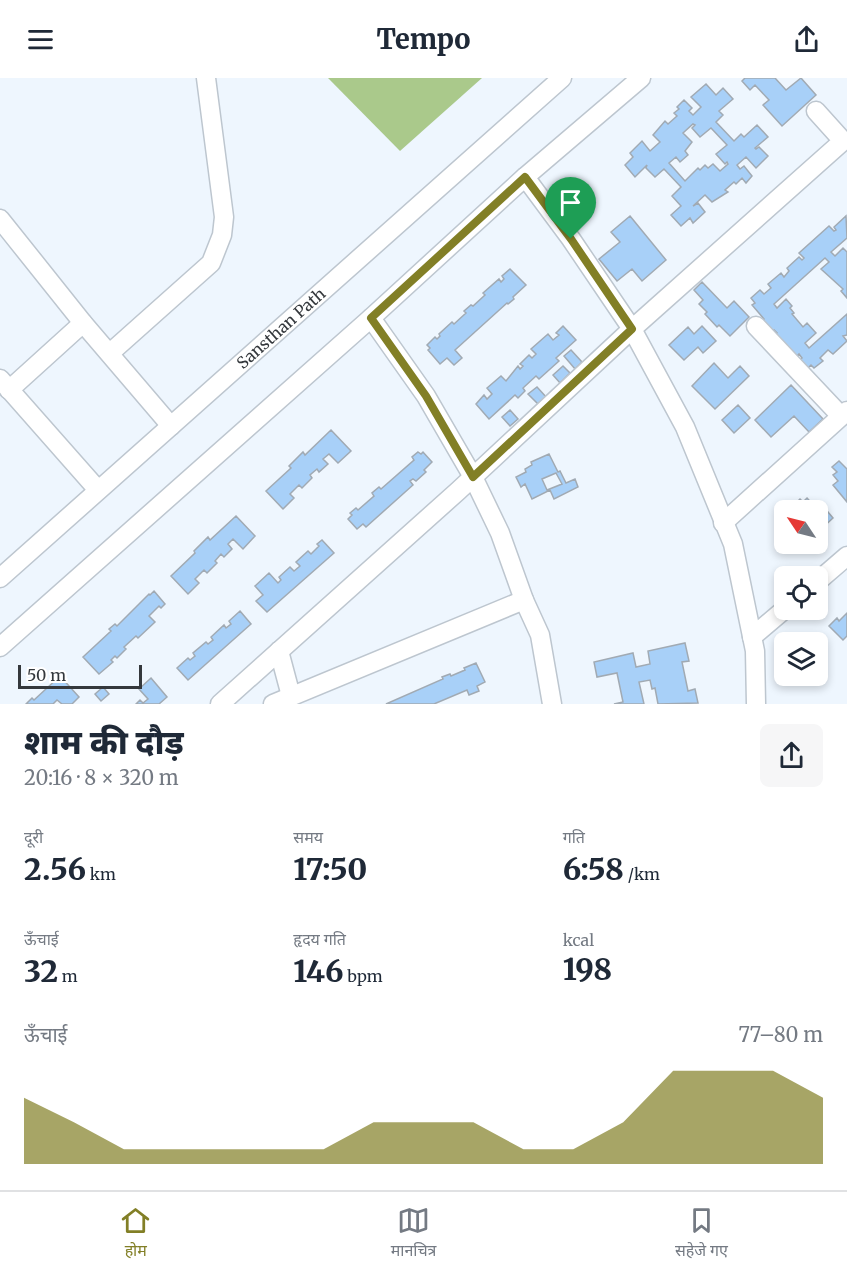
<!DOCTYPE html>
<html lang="hi">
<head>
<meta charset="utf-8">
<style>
  body { margin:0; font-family:Merriweather,"Noto Sans Devanagari",serif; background:#f6f6f7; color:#1f2937; height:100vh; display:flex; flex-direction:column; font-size:22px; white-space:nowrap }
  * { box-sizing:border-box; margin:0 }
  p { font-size:20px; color:#747a83 }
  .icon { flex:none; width:33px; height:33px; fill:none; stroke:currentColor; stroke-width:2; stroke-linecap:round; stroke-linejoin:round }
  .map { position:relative; height:626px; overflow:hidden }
  .details { display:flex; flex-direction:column; background:#fff; flex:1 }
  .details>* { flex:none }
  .needle { width:39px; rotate:305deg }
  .tools { position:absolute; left:774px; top:422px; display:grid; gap:12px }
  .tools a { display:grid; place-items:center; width:54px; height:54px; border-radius:9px; background:#fff; box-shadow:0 3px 9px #0003; font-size:30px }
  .scale { position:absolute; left:18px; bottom:15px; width:124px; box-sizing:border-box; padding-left:6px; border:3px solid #34383c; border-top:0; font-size:16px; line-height:21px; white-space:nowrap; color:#34383c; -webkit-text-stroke:4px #fff; paint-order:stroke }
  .pin { position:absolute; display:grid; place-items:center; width:51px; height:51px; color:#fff; margin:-62px -26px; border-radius:50% 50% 50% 0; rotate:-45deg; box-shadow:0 0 6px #0007 }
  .pin .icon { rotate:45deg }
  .round { display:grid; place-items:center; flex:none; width:63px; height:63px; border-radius:9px; background:#f6f6f7 }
  .overview { display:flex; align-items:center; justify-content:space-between; height:102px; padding:0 24px }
  h1 { font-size:33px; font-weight:800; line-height:45px }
  .metrics { display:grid; grid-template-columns:repeat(3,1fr); gap:9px; height:102px; padding:6px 24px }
  .metrics div { display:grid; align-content:center }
  .metrics b { font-size:30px; font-weight:800 }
  .metrics small { font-size:16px; font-weight:400 }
  .metrics p { font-size:16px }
  .chart { height:168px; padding:12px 24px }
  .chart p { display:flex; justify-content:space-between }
  .chart svg { width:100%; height:108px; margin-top:6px; fill:#827f26; opacity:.7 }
  header { display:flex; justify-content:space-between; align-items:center; height:78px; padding:0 24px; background:#fff; font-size:27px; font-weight:800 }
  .dock { display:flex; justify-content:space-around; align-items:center; height:84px; border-top:2px solid #e0e1e3; background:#fff; font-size:16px; color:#747a83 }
  .dock a { display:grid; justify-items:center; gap:3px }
  .dock .on { color:#827f26 }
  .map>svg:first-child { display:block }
</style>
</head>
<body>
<header><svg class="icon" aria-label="menu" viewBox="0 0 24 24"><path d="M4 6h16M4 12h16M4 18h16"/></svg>Tempo<svg class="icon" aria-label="share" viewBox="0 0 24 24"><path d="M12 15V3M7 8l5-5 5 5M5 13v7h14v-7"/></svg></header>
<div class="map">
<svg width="847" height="626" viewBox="0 0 847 626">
  <rect width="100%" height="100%" fill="#eef6fe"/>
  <path fill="#aac98b" d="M 328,0 L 482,0 L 400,73 Z"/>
  <path fill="#a8d0f8" stroke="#a1aab3" stroke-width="1.5" fill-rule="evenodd" d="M 745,0 L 775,0 L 786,12 L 801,0 L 816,17 L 782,48 L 763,27 L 769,22 L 755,7 L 750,12 L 742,3 Z
    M 706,6 L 716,17 L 723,10 L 733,21 L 719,33 L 723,37 L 716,44 L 734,63 L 741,56 L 744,59 L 757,47 L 768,59 L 755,70 L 756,71 L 759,69 L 768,78 L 756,90 L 746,79 L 737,87 L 740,91 L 744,88 L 752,98 L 746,105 L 742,100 L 736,106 L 734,104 L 725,112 L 728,114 L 712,124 L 705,117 L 693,128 L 698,125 L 705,134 L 693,145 L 690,140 L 681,148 L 671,137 L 681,128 L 672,118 L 681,109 L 664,91 L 655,99 L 646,90 L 647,87 L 635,99 L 625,87 L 633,79 L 630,75 L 642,63 L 650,73 L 660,64 L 653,57 L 665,43 L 668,46 L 677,38 L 674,35 L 679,31 L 677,29 L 684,22 L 692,30 L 689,33 L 693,37 L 701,29 L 691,19 ZM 693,46 L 695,47 L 692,50 L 700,59 L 711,50 L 727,67 L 716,76 L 725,86 L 727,84 L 728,86 L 720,93 L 713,86 L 708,90 L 705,87 L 700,92 L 698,90 L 685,103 L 669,85 L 676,79 L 680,84 L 688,77 L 685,73 L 692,64 L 683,55 Z
    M 630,138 L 666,182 L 642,203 L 632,191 L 617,203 L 599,181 L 620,164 L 611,154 Z
    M 846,138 L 847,160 L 831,174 L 835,178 L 843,170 L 847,174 L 847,220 L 841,213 L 843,211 L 821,191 L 829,184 L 825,180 L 774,226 L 777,230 L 786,221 L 792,228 L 790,230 L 794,235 L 792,236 L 803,249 L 807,245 L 816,255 L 805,265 L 809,270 L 847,236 L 847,257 L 843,258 L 847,263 L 833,276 L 828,272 L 820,280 L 823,283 L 814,290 L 811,287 L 808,290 L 800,282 L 802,280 L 799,276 L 796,279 L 783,263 L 781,265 L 774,257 L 777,255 L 774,252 L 772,253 L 762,242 L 764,241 L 752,227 L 755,225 L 751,220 L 760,212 L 764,216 L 771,210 L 768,206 L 781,195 L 784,199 L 789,193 L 787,190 L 799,179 L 802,182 L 804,180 L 799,175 L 829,148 L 834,153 L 836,152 L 834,149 Z
    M 510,191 L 526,207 L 513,219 L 514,221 L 508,226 L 507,225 L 455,272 L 462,280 L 454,287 L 447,280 L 440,286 L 428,272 L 430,270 L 427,267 L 435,259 L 437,261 L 440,258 L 439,256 L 452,244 L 454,246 L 466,235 L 464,233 L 471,227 L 473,228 L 485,217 L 483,215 L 499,201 L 501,204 L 504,201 L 502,198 Z
    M 702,204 L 727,230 L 734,223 L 749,239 L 730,258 L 719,247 L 717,249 L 705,236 L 707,234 L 699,226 L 703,222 L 694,212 Z
    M 563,248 L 576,262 L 556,280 L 559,283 L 539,301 L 536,298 L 523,310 L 525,313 L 518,320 L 515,317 L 489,341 L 476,326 L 484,317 L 487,321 L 492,316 L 487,310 L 501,298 L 506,303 L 518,288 L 520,291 L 523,288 L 520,286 L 529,277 L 532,280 L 536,276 L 531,271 L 548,256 L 553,262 L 559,257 L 556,255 Z
    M 702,248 L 716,263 L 703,275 L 698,269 L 684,282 L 669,267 L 688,249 L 694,256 Z
    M 571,272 L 582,284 L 575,291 L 564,278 Z
    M 714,285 L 728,300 L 740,288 L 749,298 L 715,331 L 692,308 Z
    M 563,288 L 570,295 L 560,305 L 553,297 Z
    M 791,307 L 823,341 L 809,354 L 794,338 L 771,359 L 755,342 Z
    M 537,309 L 547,320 L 539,327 L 528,316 Z
    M 738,327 L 750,340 L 734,355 L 722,342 Z
    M 510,332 L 518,341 L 510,348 L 502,339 Z
    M 331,352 L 351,373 L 338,385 L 329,376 L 323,381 L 328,386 L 319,394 L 317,391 L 310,397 L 312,400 L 302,410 L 299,407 L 290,416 L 294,420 L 283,431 L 266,413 L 291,390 L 289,388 L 303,374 L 305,377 Z
    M 418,374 L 421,376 L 423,374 L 432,384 L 424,392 L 426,394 L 416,403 L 413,401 L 410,403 L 413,407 L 366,449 L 363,446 L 357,451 L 348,441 L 352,437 L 350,435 L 356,430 L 358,432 L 374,418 L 372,415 L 379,409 L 381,411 L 414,382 L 412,379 Z
    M 549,376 L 558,394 L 560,393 L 566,405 L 575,401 L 578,409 L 554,421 L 550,412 L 532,421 L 525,406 L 521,409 L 516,399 L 526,394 L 525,391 L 532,387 L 531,384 ZM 556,395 L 562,406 L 547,412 L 542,401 Z
    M 839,383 L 847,391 L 847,424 L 833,407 L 838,403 L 833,397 L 837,394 L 832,389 Z
    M 807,420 L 818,432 L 823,428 L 833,440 L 818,454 L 818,432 L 789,432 L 786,428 L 790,423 L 794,427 L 800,421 L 803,424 Z
    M 236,438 L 255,458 L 243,471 L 233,461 L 228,466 L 232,471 L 224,479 L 221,476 L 215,483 L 217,485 L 207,495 L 204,492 L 195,501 L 199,505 L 188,516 L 171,498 L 195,475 L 194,473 L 208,459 L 210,462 Z
    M 322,462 L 334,475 L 267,534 L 256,523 L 263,517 L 255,508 L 269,495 L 278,505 L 281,502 L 279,499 L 290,489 L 294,493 L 300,488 L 296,484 L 308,473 L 311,476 L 319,468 L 317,466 Z
    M 154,513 L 165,526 L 161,530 L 159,528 L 149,538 L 155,544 L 138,560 L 136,558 L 124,569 L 126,571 L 117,580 L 115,578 L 111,582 L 113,584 L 99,596 L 83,579 L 111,553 L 109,551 L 115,546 L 117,548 L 149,516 L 150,517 Z
    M 240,533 L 251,546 L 188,602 L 177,590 L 188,580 L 190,582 L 195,578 L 193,575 L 206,564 L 208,566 L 213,562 L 211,559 L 224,547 L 226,550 L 231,546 L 229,543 Z
    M 847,535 L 847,558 L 843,562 L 829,548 L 837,540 L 839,543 Z
    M 685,565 L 689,583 L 682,584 L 688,613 L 695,611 L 698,625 L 658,626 L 655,610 L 652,611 L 650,602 L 639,604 L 644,626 L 614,626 L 623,624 L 617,595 L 597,599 L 594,584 L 633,575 L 636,589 L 650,586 L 648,573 Z
    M 476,585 L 485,604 L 477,608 L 479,613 L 469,617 L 467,612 L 434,626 L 386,626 L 443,601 L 442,599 L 450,596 L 451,598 L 465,592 L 464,590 Z
    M 60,598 L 79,619 L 72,626 L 62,626 L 57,622 L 53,626 L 26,626 L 32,620 L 34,622 Z
    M 151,600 L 167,619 L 159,626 L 136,626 L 140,622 L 143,625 L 148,621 L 139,611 Z
    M 103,609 L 109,616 L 101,623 L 95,616 Z"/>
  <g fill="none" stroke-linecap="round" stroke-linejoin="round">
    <g stroke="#bdc6cf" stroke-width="21">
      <g id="minor">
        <path d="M 525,99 L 571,161 L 632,251 L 685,349 L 733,466 L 755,573 L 756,626"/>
        <path d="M 0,141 L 83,245 L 171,348"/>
        <path d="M 371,240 L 426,318 L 473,399 L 500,455 L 524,522 L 540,557 L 552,626"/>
        <path d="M 756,248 L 841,338"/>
        <path d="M 110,275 L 211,185 L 222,157 L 224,139 L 206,0"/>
        <path d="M 0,301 L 98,412"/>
        <path d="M 9,312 L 83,245"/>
        <path d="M 723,445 L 847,333"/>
        <path id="s1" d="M 0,500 L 562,0"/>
        <path d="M 818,503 L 847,478"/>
        <path d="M 752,559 L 785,531"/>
        <path d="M 0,569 L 371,240 L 525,99 L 641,0"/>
        <path d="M 279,573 L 291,618"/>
        <path d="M 220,626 L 458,413 L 632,251 L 843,63 L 816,33"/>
        <path d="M 273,626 L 524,522"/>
      </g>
    </g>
    <use href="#minor" stroke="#fff" stroke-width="18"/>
  </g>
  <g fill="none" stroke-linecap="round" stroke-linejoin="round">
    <g stroke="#fff" stroke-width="12">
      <path id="route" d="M 525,99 L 571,161 L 632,251 L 473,399 L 426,318 L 371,240 Z"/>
    </g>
    <use href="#route" stroke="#827f26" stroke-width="8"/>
  </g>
  <g text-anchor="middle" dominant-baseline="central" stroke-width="5" stroke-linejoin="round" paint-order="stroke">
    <g font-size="16" fill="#34383c" stroke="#fff">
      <text stroke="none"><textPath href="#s1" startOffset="376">Sansthan Path</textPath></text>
    </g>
  </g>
</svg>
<div class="tools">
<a><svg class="needle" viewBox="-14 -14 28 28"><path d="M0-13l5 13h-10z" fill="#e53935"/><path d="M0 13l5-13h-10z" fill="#747a83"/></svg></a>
<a><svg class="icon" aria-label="locate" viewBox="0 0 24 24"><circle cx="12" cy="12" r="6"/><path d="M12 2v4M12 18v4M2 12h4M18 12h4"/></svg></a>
<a><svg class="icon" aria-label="layers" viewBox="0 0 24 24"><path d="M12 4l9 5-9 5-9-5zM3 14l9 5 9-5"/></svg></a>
</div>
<div class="scale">50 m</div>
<div class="pin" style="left:571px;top:161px;background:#1e9e55"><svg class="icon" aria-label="arrive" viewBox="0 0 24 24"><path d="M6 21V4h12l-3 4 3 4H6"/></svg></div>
</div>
<section class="details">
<div class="overview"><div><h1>शाम की दौड़</h1><p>20:16 · 8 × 320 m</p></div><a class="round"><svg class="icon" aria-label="share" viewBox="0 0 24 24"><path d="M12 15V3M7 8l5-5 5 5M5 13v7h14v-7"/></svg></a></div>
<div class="metrics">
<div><p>दूरी</p><b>2.56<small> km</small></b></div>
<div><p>समय</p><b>17:50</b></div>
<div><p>गति</p><b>6:58<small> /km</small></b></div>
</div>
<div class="metrics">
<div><p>ऊँचाई</p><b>32<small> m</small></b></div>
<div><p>हृदय गति</p><b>146<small> bpm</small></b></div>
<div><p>kcal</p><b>198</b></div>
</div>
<div class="chart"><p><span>ऊँचाई</span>77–80 m</p>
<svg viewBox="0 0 160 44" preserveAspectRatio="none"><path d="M0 44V17L10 27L20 38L30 38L40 38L50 38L60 38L70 27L80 27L90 27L100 38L110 38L120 27L130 6L140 6L150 6L160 17V44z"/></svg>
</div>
</section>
<nav class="dock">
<a class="on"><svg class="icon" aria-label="home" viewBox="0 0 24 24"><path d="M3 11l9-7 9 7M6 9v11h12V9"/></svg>होम</a>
<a><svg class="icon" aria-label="map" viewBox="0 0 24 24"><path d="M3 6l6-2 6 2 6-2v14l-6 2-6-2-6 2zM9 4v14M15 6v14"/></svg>मानचित्र</a>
<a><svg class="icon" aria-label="saved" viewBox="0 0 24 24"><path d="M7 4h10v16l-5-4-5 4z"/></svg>सहेजे गए</a>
</nav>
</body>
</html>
